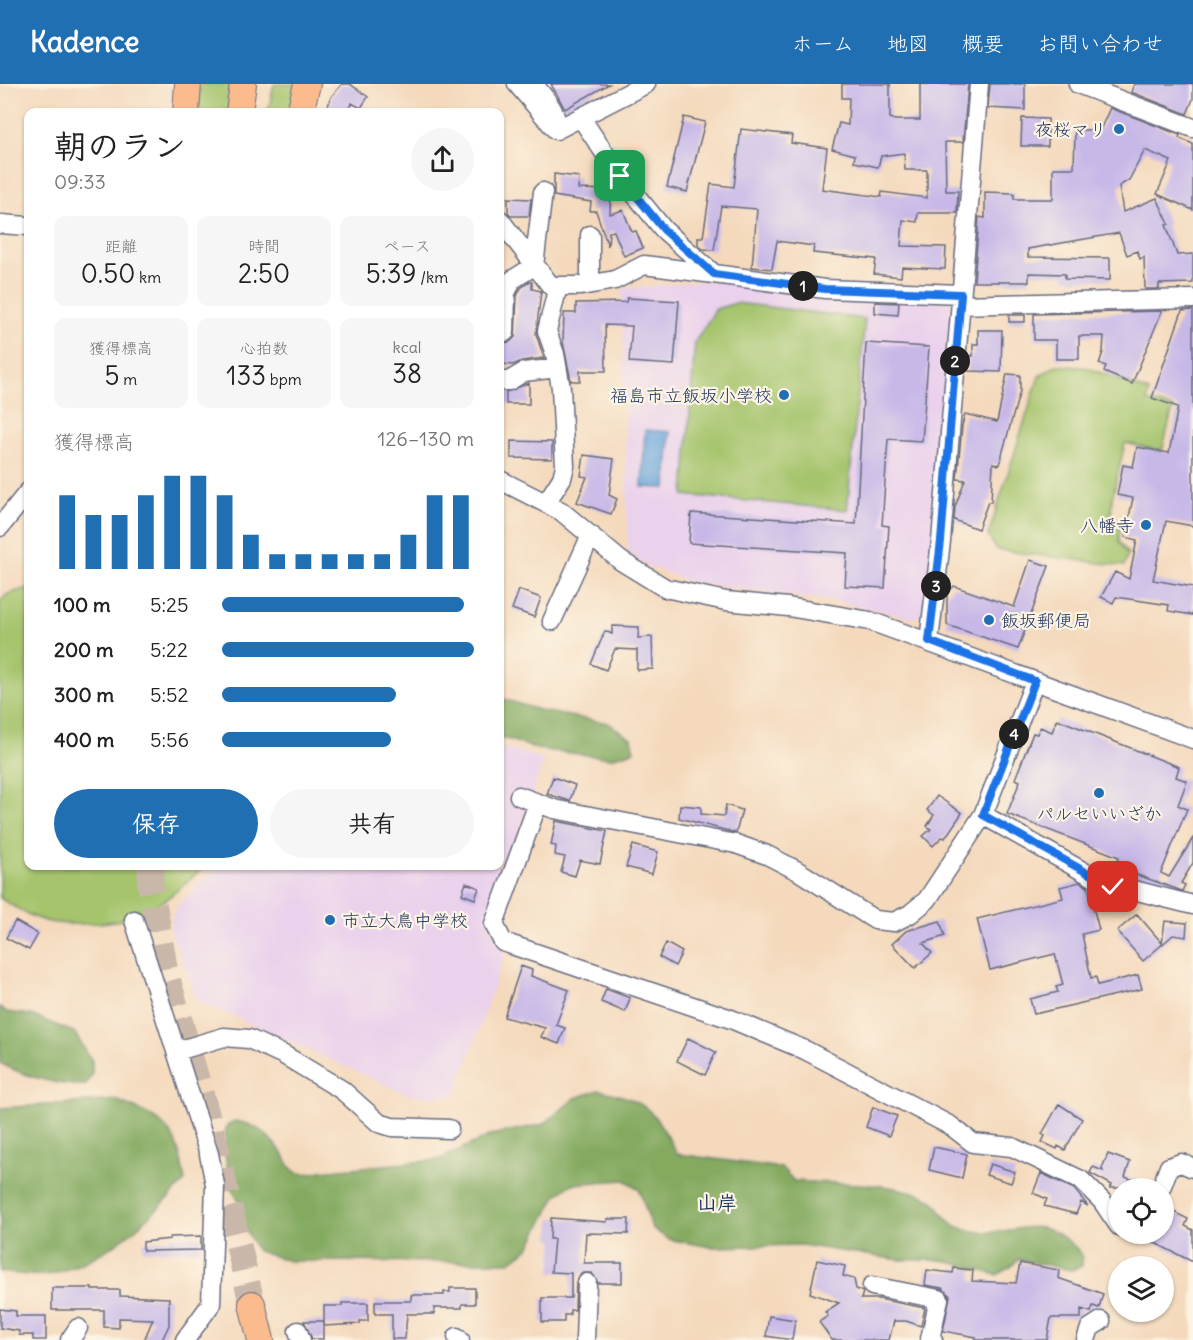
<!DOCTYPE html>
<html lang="ja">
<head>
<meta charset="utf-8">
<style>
  body { margin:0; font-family:Delius,"Klee One",sans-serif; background:#f6f6f6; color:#222; height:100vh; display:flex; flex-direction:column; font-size:22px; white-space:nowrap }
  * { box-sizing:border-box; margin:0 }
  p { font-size:20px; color:#767676 }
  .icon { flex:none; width:33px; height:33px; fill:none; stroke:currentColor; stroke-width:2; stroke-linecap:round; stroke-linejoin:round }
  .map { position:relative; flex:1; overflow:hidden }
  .side { position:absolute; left:24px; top:24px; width:480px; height:762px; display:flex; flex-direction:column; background:#fff; border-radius:12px; box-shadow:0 2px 4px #0004 }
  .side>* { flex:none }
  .buttons { position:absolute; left:1108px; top:1094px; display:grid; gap:12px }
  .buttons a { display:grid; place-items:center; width:66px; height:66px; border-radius:50%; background:#fff; box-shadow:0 2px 4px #0004; font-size:30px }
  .pin { position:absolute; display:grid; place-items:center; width:51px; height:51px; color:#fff; margin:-26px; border-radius:12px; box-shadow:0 3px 9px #0006 }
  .km { position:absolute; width:30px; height:30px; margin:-15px; border-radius:50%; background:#222; color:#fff; font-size:16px; line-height:30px; text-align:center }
  .round { display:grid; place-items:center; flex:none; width:63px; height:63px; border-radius:32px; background:#f6f6f6 }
  .summary { display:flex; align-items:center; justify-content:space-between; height:102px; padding:0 30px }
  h1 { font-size:33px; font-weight:600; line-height:45px }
  .figures { display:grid; grid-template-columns:repeat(3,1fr); gap:9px; height:102px; padding:6px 30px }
  .figures div { display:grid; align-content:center; border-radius:12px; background:#f6f6f6; text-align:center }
  .figures b { font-size:26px; font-weight:600 }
  .figures small { font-size:16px; font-weight:400 }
  .figures p { font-size:16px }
  .chart { height:168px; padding:12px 30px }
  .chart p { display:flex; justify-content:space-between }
  .chart svg { width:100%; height:108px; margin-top:6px; stroke:#1f6fb2; stroke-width:6 }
  .cta { display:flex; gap:12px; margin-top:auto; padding:12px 30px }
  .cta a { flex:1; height:69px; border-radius:36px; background:#1f6fb2; color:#fff; font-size:24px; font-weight:600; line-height:69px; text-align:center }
  .cta a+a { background:#f6f6f6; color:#222 }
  ul { padding:0 30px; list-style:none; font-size:20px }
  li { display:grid; grid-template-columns:96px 72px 1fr; align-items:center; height:45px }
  li i { height:15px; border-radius:8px; background:#1f6fb2 }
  header { display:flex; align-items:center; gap:36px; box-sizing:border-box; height:84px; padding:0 30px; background:#1f6fb2; color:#fff }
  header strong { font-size:28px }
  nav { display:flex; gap:33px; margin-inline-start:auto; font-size:21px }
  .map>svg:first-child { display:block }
</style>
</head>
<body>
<header>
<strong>Kadence</strong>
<nav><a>ホーム</a><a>地図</a><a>概要</a><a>お問い合わせ</a></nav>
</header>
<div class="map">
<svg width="1193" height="1256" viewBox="0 0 1193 1256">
  <rect width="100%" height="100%" fill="#fcf5e5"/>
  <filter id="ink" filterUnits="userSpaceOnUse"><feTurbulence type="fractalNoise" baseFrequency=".0167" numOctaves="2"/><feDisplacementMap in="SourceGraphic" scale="12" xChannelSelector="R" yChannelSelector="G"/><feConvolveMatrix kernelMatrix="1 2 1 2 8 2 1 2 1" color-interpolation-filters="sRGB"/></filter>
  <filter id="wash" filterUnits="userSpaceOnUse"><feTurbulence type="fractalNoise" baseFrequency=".008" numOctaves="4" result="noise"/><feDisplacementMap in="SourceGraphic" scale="24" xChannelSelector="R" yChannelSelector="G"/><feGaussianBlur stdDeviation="1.35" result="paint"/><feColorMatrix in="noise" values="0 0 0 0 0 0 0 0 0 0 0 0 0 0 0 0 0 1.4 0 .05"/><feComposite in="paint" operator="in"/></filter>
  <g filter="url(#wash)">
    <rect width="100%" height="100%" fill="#f4d9bc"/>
    <path fill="#ead1ec" d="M 724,195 L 951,217 L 927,529 L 914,534 L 833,517 L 690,498 L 642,479 L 628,466 L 622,205 Z
      M 500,662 L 544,676 L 488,839 L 505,869 L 456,1010 L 447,1013 L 409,1011 L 197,916 L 170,846 L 172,833 L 177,822 L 218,782 L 500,782 Z"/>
    <path fill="#a5c46c" stroke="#607a65" stroke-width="1.5" d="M 200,0 L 235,0 L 230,28 L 198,28 Z
      M 274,0 L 299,0 L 290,28 L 268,28 Z
      M 736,219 L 865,235 L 847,426 L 684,411 L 695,258 L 716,225 Z
      M 1057,281 L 1089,284 L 1149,308 L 1147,317 L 1173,324 L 1162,367 L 1125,359 L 1112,415 L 1111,433 L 1120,445 L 1119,458 L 1128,470 L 1124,482 L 997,466 L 988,452 L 1039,292 Z
      M 28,504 L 28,782 L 205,782 C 184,800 164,821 138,831 C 116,840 73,842 50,838 C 32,835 15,823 0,814 L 0,517 L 8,510 Z"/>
    <path fill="#84aa60" stroke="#506c5f" stroke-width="1.5" d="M 500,614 L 542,627 L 608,639 L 631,654 L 634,667 L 611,674 L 537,665 L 500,653 Z
      M 0,923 L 7,928 L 31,931 L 74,948 L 92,977 L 92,990 L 86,1001 C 59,1002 24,992 0,979 Z
      M 599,1006 C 649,1017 653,1026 677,1070 L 782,1084 L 794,1097 C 829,1100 901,1097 930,1115 C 942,1122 941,1138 964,1145 C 1014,1159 1038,1119 1082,1171 L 1082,1182 L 1071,1186 L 1018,1175 L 1010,1184 L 997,1191 L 942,1176 L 900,1176 L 802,1161 L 711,1163 L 668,1155 L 652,1144 L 639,1105 L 625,1096 L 572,1100 L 556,1112 L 529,1164 L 510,1178 L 289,1177 L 257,1167 L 245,1144 L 239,1118 L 232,1104 L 224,1066 L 226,1043 L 234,1037 C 256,1039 270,1052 283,1070 C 286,1075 289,1082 293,1086 C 301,1092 311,1090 320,1087 L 438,1076 L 491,1051 L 544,1040 L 575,1014 Z
      M 116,1016 C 166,1037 176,1041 185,1097 C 147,1138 106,1176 51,1190 C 36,1194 15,1189 0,1188 L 0,1024 Z"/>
    <path fill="#6ba6db" stroke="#436a9c" stroke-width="1.5" d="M 645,346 L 670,348 L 666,404 L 642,403 Z"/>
    <g id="blocks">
      <path fill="#c7b8e8" d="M 342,0 L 350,0 L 368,13 L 361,24 L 352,19 L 349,28 L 326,28 L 331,13 Z
        M 551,0 L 609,0 L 565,25 Z
        M 842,0 L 890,0 L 890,34 L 895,36 L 920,36 L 920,0 L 968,0 L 963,58 L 945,58 L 946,107 L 958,107 L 957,129 L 918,129 L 917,138 L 903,136 L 901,162 L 946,163 L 945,185 L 902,183 L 901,193 L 874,190 L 876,175 L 813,169 L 814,162 L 777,157 L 772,185 L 752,183 L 757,125 L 721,122 L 714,166 L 703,165 L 698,161 L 698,153 L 703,153 L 711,100 L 734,103 L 741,45 L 792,51 L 791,59 L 827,64 L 822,105 L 881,113 L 882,108 L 927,114 L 927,86 L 905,86 L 904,69 L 881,72 L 878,83 L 854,78 L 855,71 L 832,65 L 839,39 L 848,41 L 849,14 L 842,14 Z
        M 990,0 L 1025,0 L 1025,26 L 988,24 Z
        M 1134,0 L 1193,0 L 1193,15 L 1187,30 L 1131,8 Z
        M 1110,24 L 1180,51 L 1179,54 L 1193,60 L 1193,126 L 1157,110 L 1171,77 L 1145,66 L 1129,96 L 1119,102 L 1123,128 L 1157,114 L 1169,140 L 1166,141 L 1177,171 L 1193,170 L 1193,199 L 1159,200 L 1159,205 L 1145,205 L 1144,173 L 1140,175 L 1137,167 L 1127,171 L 1119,149 L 1028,165 L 1028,173 L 1110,174 L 1110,196 L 1065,195 L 1065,190 L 1029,189 L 1029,198 L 974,198 L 979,133 L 985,134 L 985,108 L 1014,109 L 1014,115 L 1053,115 L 1053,84 L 1074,84 L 1075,46 L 1100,46 Z
        M 684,33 L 705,38 L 687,108 L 667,103 Z
        M 1022,34 L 1048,35 L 1048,62 L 1021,62 Z
        M 554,90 L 579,93 L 578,105 L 611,106 L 610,130 L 623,126 L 632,148 L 636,147 L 643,164 L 624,172 L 614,147 L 609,148 L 608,162 L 596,127 L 590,127 L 591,118 L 554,112 Z
        M 508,114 L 531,115 L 529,132 L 511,132 L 508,128 Z
        M 529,198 L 532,198 L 532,205 L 541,207 L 536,250 L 544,274 L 522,277 L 513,281 L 500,280 L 500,259 L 510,258 L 515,253 L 517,212 L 521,204 Z
        M 627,214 L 679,217 L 674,281 L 629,278 L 632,242 L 605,241 L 606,287 L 580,287 L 580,297 L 571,297 L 563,258 L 564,229 L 576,229 L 576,219 L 626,218 Z
        M 875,218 L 899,219 L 898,231 L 875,229 Z
        M 1193,226 L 1193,442 L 1166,437 L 1153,496 L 1193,503 L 1193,531 L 1168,527 L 1169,521 L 1116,513 L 1113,519 L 1101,513 L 1115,488 L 1129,495 L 1137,456 L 1125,453 L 1133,414 L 1117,411 L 1123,381 L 1133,383 L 1137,363 L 1169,369 L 1178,323 L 1152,314 L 1182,227 Z
        M 1162,227 L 1132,300 L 1104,288 L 1106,282 L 1099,280 L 1103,268 L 1104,252 L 1079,252 L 1079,275 L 1056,275 L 1056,256 L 1034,256 L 1034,230 Z
        M 1009,231 L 1025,231 L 1025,238 L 1009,238 Z
        M 978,246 L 1002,246 L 1001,288 L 968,287 L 968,272 L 973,272 L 973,260 L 978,260 Z
        M 866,259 L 929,263 L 922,357 L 888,355 L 882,441 L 889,442 L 885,504 L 845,502 L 847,469 L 689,459 L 691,429 L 856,440 Z
        M 1007,290 L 1020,291 L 1020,307 L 999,381 L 993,379 L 991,418 L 988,418 L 978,445 L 954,436 L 955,423 L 965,396 L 957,395 L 962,342 L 965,330 L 997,338 Z
        M 529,299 L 529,320 L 506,320 L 506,308 Z
        M 511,357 L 552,358 L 552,375 L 511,374 Z
        M 584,371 L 614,375 L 609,411 L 617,415 L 611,430 L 577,418 L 587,393 L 581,392 Z
        M 1030,476 L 1049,482 L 1018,565 L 947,541 L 947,509 L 954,502 L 1014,523 Z
        M 519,506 L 541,514 L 534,533 L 512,525 Z
        M 612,542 L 639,543 L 638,554 L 652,553 L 653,585 L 637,586 L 637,566 L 615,565 L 606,586 L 591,580 L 605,547 L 612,550 Z
        M 1057,635 L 1179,683 L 1176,693 L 1187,697 L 1178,721 L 1187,725 L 1161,789 L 1169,793 L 1193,754 L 1193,779 L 1181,799 L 1185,801 L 1182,807 L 1115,783 L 1119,773 L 1007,730 L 1020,697 L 1015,695 L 1033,649 L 1037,650 L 1040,643 L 1052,648 Z
        M 553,693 L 575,701 L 570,717 L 547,710 Z
        M 937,712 L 962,729 L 945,754 L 942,753 L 933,762 L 923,752 L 931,745 L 927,742 L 934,731 L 927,726 Z
        M 680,721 L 701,723 L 701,730 L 724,732 L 726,721 L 742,726 L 736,749 L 679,734 Z
        M 556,737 L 607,747 L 600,780 L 580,776 L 575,792 L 561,788 L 565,773 L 555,771 L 556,762 L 551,761 Z
        M 633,761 L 658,768 L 652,790 L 626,783 Z
        M 1080,798 L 1088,803 L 1099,846 L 1082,850 L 1091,894 L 1096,893 L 1098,901 L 1138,891 L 1142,905 L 1034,930 L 1030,915 L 1058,908 L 1056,903 L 1063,901 L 1055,870 L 990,886 L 977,835 L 1063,814 L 1060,803 Z
        M 466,799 L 479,804 L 475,815 L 462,810 Z
        M 1137,830 L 1162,859 L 1165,837 L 1187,839 L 1186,853 L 1173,851 L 1143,877 L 1117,847 Z
        M 15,837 L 38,850 L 29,866 L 6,854 Z
        M 940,837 L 945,852 L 923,859 L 932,869 L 915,884 L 892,860 L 906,847 Z
        M 666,859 L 682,868 L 675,882 L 659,873 Z
        M 521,882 L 532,886 L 531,892 L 569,906 L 556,941 L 565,944 L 559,960 L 541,953 L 545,944 L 504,933 Z
        M 606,905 L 630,914 L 625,928 L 601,918 Z
        M 688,954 L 716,968 L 705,991 L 677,977 Z
        M 1059,1020 L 1082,1035 L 1065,1066 L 1058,1062 L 1057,1065 L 1042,1058 L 1045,1052 L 1042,1050 Z
        M 873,1023 L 897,1032 L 889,1052 L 866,1043 Z
        M 934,1063 L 967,1070 L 962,1094 L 929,1086 Z
        M 1108,1070 L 1130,1078 L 1125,1093 L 1149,1101 L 1149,1104 L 1110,1104 L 1112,1101 L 1090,1089 L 1093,1083 L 1103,1087 L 1102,1084 Z
        M 990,1080 L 1015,1088 L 1011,1099 L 986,1091 Z
        M 1041,1089 L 1074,1105 L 1088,1122 L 1081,1118 L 1076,1130 L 1044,1122 L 1047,1115 L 1033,1109 Z
        M 1164,1123 L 1188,1135 L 1185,1142 L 1193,1146 L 1193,1178 L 1135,1149 L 1164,1149 Z
        M 551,1134 L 607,1138 L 607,1135 L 629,1135 L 628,1150 L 586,1149 L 584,1179 L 622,1179 L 622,1199 L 598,1199 L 592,1189 L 581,1189 L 576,1198 L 575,1226 L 570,1226 L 570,1231 L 564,1231 L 564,1238 L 542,1238 L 542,1214 L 571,1214 L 571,1189 L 551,1188 L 554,1155 L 550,1155 Z
        M 201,1152 L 201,1166 L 143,1167 L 143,1158 L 170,1155 L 170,1153 Z
        M 817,1176 L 845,1182 L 843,1192 L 854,1195 L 856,1205 L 863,1208 L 861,1215 L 879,1215 L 925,1224 L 921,1242 L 906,1237 L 894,1237 L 889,1256 L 832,1256 L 819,1238 L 828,1232 L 825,1228 L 839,1219 L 810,1209 Z
        M 1020,1179 L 1059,1186 L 1058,1194 L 1103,1210 L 1099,1224 L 1093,1222 L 1091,1228 L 1081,1225 L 1081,1234 L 1051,1234 L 1047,1256 L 976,1256 L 976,1253 L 943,1247 L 950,1212 L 942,1204 L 925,1201 L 927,1186 L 953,1189 L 954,1184 L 973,1186 L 972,1197 L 1016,1199 Z
        M 52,1204 L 92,1204 L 92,1206 L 120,1206 L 120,1212 L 169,1214 L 169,1241 L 162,1256 L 144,1256 L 153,1235 L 119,1234 L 119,1244 L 104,1243 L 104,1226 L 52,1226 Z
        M 450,1204 L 475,1204 L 475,1220 L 462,1220 L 462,1224 L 434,1224 L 434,1230 L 407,1230 L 405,1255 L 392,1255 L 392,1230 L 375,1230 L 375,1217 L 411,1217 L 411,1211 L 444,1211 L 444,1208 L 450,1208 Z
        M 342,1219 L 368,1219 L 368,1237 L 360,1237 L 360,1240 L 324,1242 L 324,1222 L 342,1222 Z
        M 0,1225 L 16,1227 L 16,1232 L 46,1232 L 46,1256 L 33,1256 L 33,1251 L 19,1251 L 19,1247 L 0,1244 Z
        M 769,1232 L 795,1236 L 792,1256 L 766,1252 Z
        M 304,1237 L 323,1237 L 323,1255 L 312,1255 Z"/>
    </g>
  </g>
  <g filter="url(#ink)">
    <use href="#blocks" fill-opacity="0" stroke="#676a7f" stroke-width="1.5"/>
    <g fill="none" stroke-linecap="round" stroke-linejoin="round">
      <path stroke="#c9b7a9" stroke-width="26" stroke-dasharray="26 13" stroke-linecap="butt" d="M 151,782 L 150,797 L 165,886 L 215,1059 L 252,1220"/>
      <g stroke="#676a7f" stroke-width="21">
        <path id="minor" d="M 517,0 L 556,46
          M 534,0 C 545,16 558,25 556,46 L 646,0
          M 1078,0 L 1193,44
          M 581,34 L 620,92 L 664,146 L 714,190 L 825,205 L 961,210
          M 500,136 L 551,202 L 581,202 L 615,196 L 644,181 L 714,190
          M 0,140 L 28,142
          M 590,151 L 590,200
          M 960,221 L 1193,215
          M 500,248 L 505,248 L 506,209 L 512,196 L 534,182 L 543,108
          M 500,297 L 509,297 L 524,288 L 557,284
          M 500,396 L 561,427 L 621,477 L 665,504 L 726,517 L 788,523 L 870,537 L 1193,655
          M 546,419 L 562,394 L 565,382 L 561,304 L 555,270 L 547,247 L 558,202
          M 0,443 L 28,408
          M 552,537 L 591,451
          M 929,557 L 941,457 L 979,0
          M 519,712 L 554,725 L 736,760 L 767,771 L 798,787 L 875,836 L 894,838 L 910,830 L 927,816 L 983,731 L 1035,597
          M 538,719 L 494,840 L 503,858 L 731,935 L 805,966 L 951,1042 L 973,1059 L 1012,1063 L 1081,1096 L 1102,1117 L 1119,1142
          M 983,731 L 1102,798 L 1193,821
          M 134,836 L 209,1070 L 215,1101 L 211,1220 L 185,1256
          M 177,967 L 224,953 L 249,955 L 284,971 L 342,1006 L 379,1039 L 392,1043 L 449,1045
          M 1161,1104 L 1169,1083 L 1181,1079 L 1193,1084
          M 872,1202 L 939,1215 L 930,1255 L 933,1256
          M 298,1247 L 301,1256
          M 457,1253 L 460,1256
          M 70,1256 L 78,1244
          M 585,1256 L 587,1199
          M 1086,1256 L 1090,1244 L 1101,1237"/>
      </g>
      <g stroke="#676a7f" stroke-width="28">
        <path id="highway" d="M 186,28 L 188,0
          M 239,28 L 243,0
          M 300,28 L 307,0
          M 252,1220 L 261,1256"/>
      </g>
      <use href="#minor" stroke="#fff" stroke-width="18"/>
      <use href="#highway" stroke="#fbbb8d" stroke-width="26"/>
    </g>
  </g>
  <g fill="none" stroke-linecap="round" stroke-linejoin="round" filter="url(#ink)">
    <g stroke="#fff" stroke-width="12">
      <path id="route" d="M 620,92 L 664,146 L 714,190 L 825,205 L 961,210 L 941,457 L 929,557 L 1035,597 L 983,731 L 1113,803"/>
    </g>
    <use href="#route" stroke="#1a73e8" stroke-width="8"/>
  </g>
  <g fill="#1f6fb2" stroke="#fcf5e5" stroke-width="2">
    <circle cx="1119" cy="45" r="6"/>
    <circle cx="784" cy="311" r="6"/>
    <circle cx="1146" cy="441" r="6"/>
    <circle cx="989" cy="536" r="6"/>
    <circle cx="1099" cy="709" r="6"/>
    <circle cx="330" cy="836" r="6"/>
  </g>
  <g text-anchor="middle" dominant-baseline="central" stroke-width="4.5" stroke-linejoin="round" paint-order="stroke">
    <g font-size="18" fill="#1b2f5e" stroke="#fcf5e5" text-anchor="end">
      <text x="1107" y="45">夜桜マリ</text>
      <text x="772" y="311">福島市立飯坂小学校</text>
      <text x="1134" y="441">八幡寺</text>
      <text x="1001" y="536" text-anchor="start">飯坂郵便局</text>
      <text x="1099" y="729" text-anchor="middle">パルセいいざか</text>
      <text x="342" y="836" text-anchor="start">市立大鳥中学校</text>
    </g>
    <g font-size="20" font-weight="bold" fill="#1b2f5e" stroke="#fcf5e5">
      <text x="717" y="1118">山岸</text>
    </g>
  </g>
</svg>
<div class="buttons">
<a><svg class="icon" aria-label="locate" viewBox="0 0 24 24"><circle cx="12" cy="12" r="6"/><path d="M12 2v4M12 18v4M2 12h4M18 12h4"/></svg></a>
<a><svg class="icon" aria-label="layers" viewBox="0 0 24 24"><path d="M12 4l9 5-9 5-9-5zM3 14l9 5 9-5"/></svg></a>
</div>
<div class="pin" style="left:620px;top:92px;background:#1e9e55"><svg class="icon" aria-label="arrive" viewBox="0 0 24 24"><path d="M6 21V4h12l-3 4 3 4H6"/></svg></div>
<div class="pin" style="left:1113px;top:803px;background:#d93025"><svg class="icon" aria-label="check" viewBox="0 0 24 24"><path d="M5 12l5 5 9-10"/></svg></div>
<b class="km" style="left:803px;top:202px">1</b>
<b class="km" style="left:955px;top:277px">2</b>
<b class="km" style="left:936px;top:502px">3</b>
<b class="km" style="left:1014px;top:650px">4</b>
<section class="side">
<div class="summary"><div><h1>朝のラン</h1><p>09:33</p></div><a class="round"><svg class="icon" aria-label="share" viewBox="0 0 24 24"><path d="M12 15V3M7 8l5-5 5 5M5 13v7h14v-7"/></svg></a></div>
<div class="figures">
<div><p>距離</p><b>0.50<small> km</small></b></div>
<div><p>時間</p><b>2:50</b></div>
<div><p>ペース</p><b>5:39<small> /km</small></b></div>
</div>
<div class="figures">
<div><p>獲得標高</p><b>5<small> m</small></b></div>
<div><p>心拍数</p><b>133<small> bpm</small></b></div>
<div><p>kcal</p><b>38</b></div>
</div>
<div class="chart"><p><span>獲得標高</span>126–130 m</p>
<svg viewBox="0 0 160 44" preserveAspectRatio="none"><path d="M5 44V14M15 44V22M25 44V22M35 44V14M45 44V6M55 44V6M65 44V14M75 44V30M85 44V38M95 44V38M105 44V38M115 44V38M125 44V38M135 44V30M145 44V14M155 44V14"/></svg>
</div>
<ul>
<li><b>100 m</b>5:25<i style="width:96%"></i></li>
<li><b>200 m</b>5:22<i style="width:100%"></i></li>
<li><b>300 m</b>5:52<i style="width:69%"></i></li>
<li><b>400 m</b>5:56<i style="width:67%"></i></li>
</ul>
<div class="cta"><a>保存</a><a>共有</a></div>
</section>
</div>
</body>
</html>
